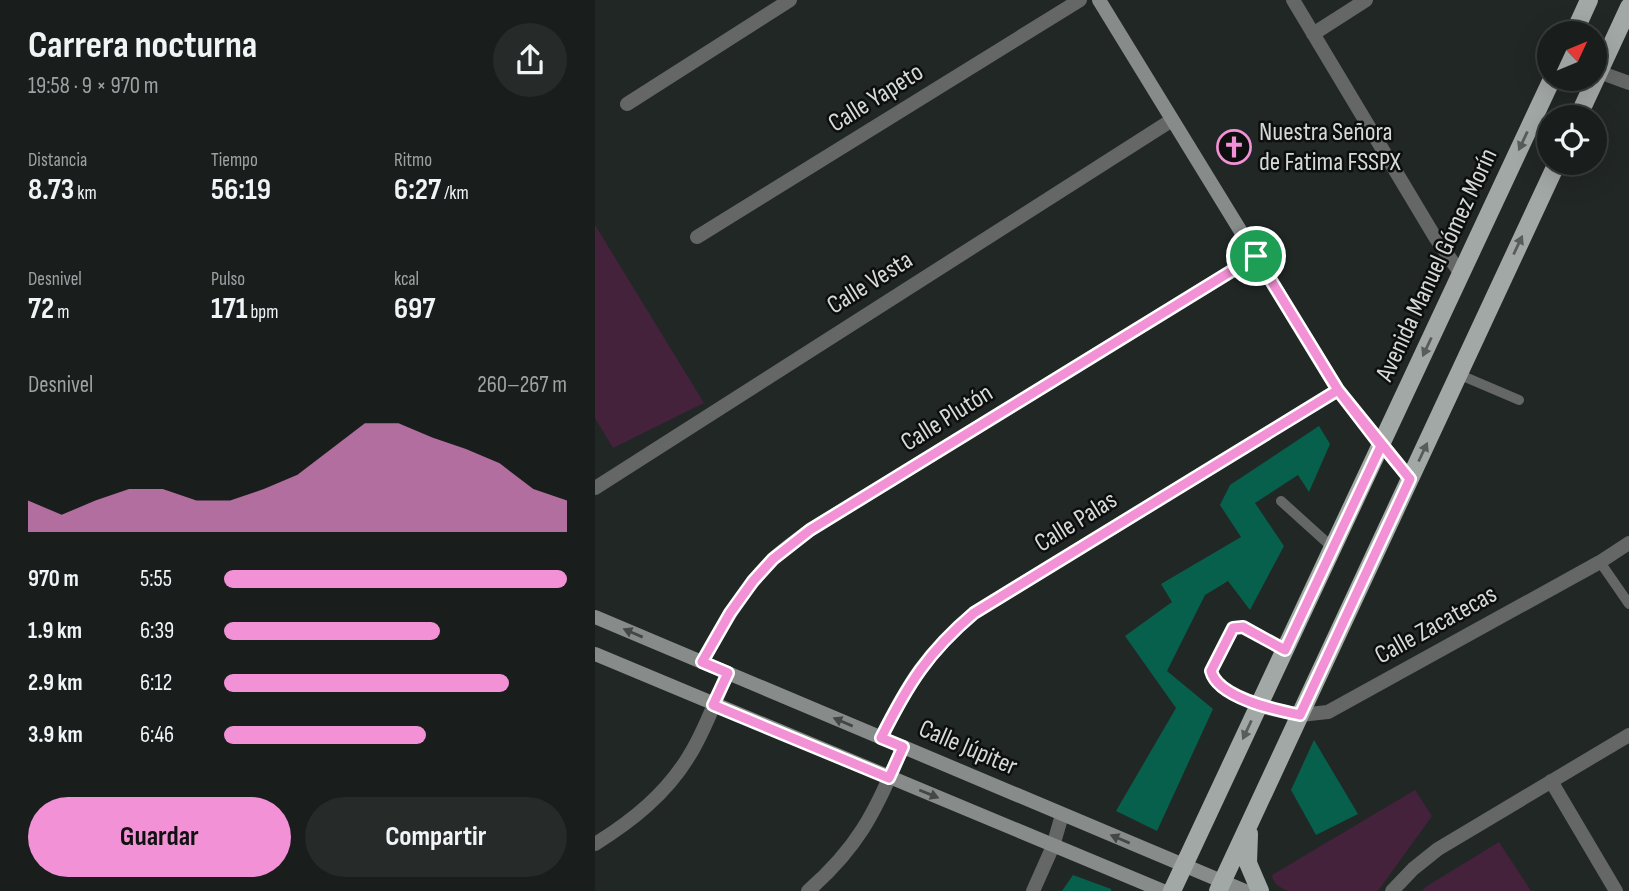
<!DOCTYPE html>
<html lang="es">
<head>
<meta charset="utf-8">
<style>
  body { margin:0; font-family:"Sofia Sans Condensed",sans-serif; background:#262a29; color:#f1f3f6; height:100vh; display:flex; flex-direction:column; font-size:26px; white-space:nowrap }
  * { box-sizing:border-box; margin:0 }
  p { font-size:23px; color:#9fa2a3 }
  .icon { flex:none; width:38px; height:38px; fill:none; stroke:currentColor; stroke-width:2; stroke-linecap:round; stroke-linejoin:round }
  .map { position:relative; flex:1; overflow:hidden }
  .sheet { display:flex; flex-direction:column; background:#191d1c; width:595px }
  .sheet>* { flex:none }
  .needle { width:46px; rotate:46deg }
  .fabs { position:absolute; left:942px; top:21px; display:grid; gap:14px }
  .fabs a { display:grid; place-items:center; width:70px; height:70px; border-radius:50%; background:#191d1c; box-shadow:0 7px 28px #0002,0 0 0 2px #373b3b; font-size:35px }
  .pin { position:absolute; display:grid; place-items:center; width:60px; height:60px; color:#fff; margin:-30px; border:4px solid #fff; border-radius:50%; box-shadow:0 2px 7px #0007 }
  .round { display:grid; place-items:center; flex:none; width:74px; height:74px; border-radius:37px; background:#262a29 }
  .headline { display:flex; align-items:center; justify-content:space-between; height:119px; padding:0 28px }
  h1 { font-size:38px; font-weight:700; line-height:52px }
  .metrics { display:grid; grid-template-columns:repeat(3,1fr); gap:10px; height:119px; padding:7px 28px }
  .metrics div { display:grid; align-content:center }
  .metrics b { font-size:30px; font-weight:700 }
  .metrics small { font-size:19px; font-weight:400 }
  .metrics p { font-size:19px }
  .chart { height:196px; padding:14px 28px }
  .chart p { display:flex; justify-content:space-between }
  .chart svg { width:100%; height:126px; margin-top:7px; fill:#f391d6; opacity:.7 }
  .action { display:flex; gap:14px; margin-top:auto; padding:14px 28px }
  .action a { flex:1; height:80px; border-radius:42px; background:#f391d6; color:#111; font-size:28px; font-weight:700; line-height:80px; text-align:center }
  .action a+a { background:#262a29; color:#f1f3f6 }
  ul { padding:0 28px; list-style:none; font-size:23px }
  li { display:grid; grid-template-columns:112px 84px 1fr; align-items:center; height:52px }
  li i { height:18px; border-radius:9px; background:#f391d6 }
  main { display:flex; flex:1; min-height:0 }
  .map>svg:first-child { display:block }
</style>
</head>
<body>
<main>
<section class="sheet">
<div class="headline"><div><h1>Carrera nocturna</h1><p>19:58 · 9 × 970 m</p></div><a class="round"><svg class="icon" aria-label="share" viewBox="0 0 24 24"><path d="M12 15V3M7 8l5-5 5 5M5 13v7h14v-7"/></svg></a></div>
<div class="metrics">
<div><p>Distancia</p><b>8.73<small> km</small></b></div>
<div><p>Tiempo</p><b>56:19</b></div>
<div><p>Ritmo</p><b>6:27<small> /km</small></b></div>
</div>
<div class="metrics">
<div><p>Desnivel</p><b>72<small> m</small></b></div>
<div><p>Pulso</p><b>171<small> bpm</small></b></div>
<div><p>kcal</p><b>697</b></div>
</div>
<div class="chart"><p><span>Desnivel</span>260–267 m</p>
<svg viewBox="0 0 160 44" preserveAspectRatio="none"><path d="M0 44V33L10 38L20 33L30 29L40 29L50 33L60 33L70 29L80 24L90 15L100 6L110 6L120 11L130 15L140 20L150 29L160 33V44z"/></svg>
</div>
<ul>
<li><b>970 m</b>5:55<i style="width:100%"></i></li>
<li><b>1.9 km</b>6:39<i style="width:63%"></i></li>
<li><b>2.9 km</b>6:12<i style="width:83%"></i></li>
<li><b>3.9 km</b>6:46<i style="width:59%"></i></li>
</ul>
<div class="action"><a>Guardar</a><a>Compartir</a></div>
</section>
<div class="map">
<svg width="1034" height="891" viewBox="0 0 1034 891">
  <rect width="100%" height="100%" fill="#212725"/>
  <path fill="#45223b" d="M 0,225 L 109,403 L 18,448 L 0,418 Z
    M 820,790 L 837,816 L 783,891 L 693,891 C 684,887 678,884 677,875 Z
    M 904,842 L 936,891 L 827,891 L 832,886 Z"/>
  <path fill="#07604c" d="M 724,426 L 735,444 L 714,492 L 703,475 L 660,503 L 689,546 L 655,610 L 633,581 L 610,595 L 572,671 L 618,709 L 562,831 L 521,811 L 581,708 L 530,636 L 577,602 L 566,584 L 646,537 L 625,505 L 635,485 Z
    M 719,740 L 763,814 L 721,835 L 696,790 Z
    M 478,875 L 516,889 L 516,891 L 467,891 Z"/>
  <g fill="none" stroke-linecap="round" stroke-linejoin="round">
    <path stroke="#646766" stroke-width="10" d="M 863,374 L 924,400
      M 686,501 L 738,548
      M 1005,562 L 1034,604
      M 663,706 L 620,682 L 616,671 L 638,628 L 648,627 L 690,650"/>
    <path stroke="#646766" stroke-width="14" d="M 698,0 L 840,237 L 866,274
      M 718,34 L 771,0
      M 1004,72 L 1034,83
      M 32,104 L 195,0
      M 102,237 L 485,0
      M 0,488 L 577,120
      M 107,662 C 127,626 147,591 176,561 C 187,550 202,540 215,530 L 661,256
      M 663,706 L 705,715 L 733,712 L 1005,562 L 1034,543
      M 286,738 C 314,682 331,654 379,613 L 743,390
      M 956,781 L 1021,891
      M 0,844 C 37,821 71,794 94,756 C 110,731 120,700 133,673
      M 213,891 C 267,844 280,810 308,747
      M 438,891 L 458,846 L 467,815
      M 797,891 L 818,869 L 843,849 L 1034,735"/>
    <path stroke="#878c8a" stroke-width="14" d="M 504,0 L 743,390 L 815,479
      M 0,617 L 650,891
      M 0,654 L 568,891"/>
    <path stroke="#a2a8a6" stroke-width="18" d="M 979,33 L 994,0
      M 983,117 L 1034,7
      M 654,834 L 653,863 L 665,891
      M 577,891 L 957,79
      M 623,891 L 962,163"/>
  </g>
  <defs><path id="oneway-solid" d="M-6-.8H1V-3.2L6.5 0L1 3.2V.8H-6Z" transform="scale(1.75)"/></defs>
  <g fill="#585c5a">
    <use href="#oneway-solid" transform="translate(928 141) rotate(115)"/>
    <use href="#oneway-solid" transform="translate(923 245) rotate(-65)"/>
    <use href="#oneway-solid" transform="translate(832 347) rotate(115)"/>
    <use href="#oneway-solid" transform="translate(828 452) rotate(-65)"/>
    <use href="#oneway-solid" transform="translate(652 730) rotate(115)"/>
  </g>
  <g fill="#444746">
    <use href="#oneway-solid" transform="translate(38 633) rotate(-157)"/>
    <use href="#oneway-solid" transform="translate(248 722) rotate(-157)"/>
    <use href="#oneway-solid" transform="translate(334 794) rotate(22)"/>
    <use href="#oneway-solid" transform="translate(525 839) rotate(-157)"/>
  </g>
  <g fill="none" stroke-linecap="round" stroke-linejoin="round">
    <g stroke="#fff" stroke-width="14">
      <path id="route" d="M 661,256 L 215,530 L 178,559 L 158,581 L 135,613 L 107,662 L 133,673 L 118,705 L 294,778 L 308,747 L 286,738 C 313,684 333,652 379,613 L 743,390 L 786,446 L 690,650 L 648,627 L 638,628 L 616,671 C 623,698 681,710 705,715 L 815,479 L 743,390 L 661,256"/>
    </g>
    <use href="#route" stroke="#f391d6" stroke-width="9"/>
  </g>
  <defs>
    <g id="church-ring" transform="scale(1.75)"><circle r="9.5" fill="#0d0f0e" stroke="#f391d6" stroke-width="1.5"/><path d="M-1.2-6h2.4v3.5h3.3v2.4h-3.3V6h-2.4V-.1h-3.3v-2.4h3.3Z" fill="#f391d6"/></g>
  </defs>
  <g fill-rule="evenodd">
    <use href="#church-ring" x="639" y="147"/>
  </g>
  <g text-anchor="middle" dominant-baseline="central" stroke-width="5" stroke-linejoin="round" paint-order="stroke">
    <g font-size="26" fill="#d5d9d8" stroke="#0d0f0e">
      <text transform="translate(281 98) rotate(-32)">Calle Yapeto</text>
      <text transform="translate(842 265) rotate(-65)">Avenida Manuel Gómez Morín</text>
      <text transform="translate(275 283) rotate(-32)">Calle Vesta</text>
      <text transform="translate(352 418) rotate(-32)">Calle Plutón</text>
      <text transform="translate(481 522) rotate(-32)">Calle Palas</text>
      <text transform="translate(841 625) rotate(-29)">Calle Zacatecas</text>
      <text transform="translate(373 748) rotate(23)">Calle Júpiter</text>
    </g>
    <g font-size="26" fill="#d5d9d8" stroke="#0d0f0e" text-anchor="start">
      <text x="664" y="132">Nuestra Señora<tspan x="664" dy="30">de Fatima FSSPX</tspan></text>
    </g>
  </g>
</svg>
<div class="fabs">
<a><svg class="needle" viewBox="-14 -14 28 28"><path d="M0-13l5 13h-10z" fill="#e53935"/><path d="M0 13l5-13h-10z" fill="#9fa2a3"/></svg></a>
<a><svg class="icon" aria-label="locate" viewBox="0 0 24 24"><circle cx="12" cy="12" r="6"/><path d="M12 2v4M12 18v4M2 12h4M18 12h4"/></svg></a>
</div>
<div class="pin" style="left:661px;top:256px;background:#1e9e55"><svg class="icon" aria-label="arrive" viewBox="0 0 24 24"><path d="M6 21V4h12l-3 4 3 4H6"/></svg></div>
</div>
</main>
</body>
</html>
